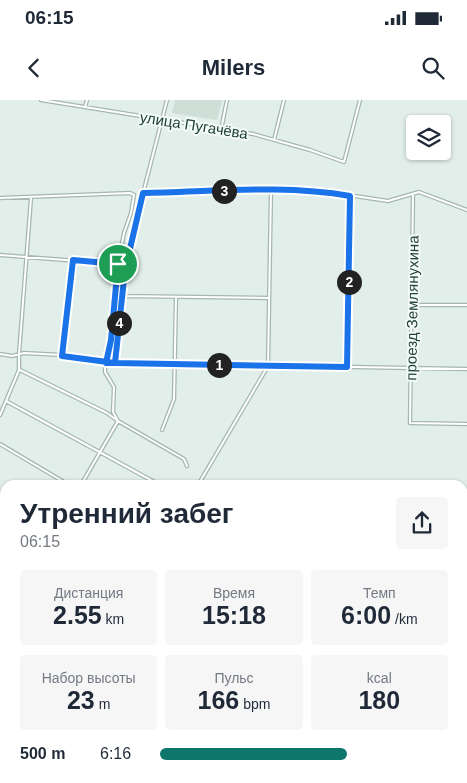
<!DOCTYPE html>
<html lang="ru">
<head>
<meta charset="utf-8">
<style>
  body { margin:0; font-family:Helvetica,sans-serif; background:#f6f6f7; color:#1f2937; height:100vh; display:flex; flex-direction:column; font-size:19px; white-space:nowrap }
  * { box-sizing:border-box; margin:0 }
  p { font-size:16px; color:#747a83 }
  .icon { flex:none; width:28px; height:28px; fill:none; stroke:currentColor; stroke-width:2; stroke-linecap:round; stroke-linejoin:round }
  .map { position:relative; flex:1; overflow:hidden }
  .details { position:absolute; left:0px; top:380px; width:468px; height:304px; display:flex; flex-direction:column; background:#fff; border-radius:15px 15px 0 0; box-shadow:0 1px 4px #0004 }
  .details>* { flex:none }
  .controls { position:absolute; left:406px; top:15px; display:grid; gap:10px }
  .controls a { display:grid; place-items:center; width:45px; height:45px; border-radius:5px; background:#fff; box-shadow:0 1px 4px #0004; font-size:25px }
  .pin { position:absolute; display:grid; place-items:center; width:42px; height:42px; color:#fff; margin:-21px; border:2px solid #fff; border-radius:50%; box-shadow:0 1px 5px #0007 }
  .km { position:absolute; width:25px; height:25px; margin:-12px; border-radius:50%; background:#222; color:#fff; font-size:14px; line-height:25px; text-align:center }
  .round { display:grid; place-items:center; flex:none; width:52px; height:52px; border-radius:5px; background:#f6f6f7 }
  .overview { display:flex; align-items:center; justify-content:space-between; height:85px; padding:0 20px }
  h1 { font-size:28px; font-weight:700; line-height:38px }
  .metrics { display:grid; grid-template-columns:repeat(3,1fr); gap:8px; height:85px; padding:5px 20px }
  .metrics div { display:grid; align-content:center; border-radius:5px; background:#f6f6f7; text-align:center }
  .metrics b { font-size:25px; font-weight:700 }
  .metrics small { font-size:14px; font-weight:400 }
  .metrics p { font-size:14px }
  ul { padding:0 20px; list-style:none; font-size:16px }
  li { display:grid; grid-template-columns:80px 60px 1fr; align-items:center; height:38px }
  li i { height:12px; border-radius:6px; background:#0f766e }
  .status { display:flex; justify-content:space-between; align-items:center; height:35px; padding:0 25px; background:#fff; direction:ltr }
  .status svg { height:14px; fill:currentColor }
  header { display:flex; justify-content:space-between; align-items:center; height:65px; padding:0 20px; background:#fff; font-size:22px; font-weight:700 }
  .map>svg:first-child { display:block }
</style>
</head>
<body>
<div class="status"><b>06:15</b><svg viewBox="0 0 49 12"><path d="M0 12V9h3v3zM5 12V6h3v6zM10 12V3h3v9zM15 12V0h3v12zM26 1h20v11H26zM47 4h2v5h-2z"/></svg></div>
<header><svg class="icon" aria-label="back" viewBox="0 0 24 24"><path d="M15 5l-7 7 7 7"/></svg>Milers<svg class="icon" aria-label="search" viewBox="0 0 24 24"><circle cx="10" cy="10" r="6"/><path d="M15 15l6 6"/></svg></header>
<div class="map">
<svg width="467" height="683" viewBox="0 0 467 683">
  <rect width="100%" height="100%" fill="#e2eee9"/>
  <path fill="#d0ded8" d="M 175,0 L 222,0 L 217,20 L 172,13 Z"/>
  <path fill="#85cad9" d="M 0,456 L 5,457 L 5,506 L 0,501 L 1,491 L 0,490 Z"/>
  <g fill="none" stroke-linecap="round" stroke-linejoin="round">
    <g stroke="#a4b7b1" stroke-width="4.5">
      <path id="minor" d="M 41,0 L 253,34 L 310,50 L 344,62 L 360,0
        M 85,7 L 87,0
        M 221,30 L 227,0
        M 274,40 L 284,0
        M 143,93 L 292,90 L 328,92 L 388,101 L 419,92 L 467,110
        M 413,94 L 410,323 L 467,324
        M 0,98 L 130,93 L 134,95 L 131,113 L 124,133 L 118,164 L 111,240 L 105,268 L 105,272 L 114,287 L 113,312 L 118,321 L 81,385
        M 0,155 L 117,164
        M 122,196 L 269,198
        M 412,205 L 467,205
        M 0,254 L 12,256 L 24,253 L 62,255 L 115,263 L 467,269
        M 62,255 L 73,160
        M 115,263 L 125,170 L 130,144 L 167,0
        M 347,267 L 350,96
        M 20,270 L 107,313 L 118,321 L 184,359 L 187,366
        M 6,301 L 160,385
        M 0,315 L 19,270 L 19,254 L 31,98
        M 162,330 L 174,299 L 176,197
        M 0,344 L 69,385
        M 201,380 L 268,266 L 271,90
        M 0,425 L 5,426
        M 0,609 L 5,610
        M 0,648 L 5,636
        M 86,679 L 101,683
        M 221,679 L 236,683
        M 301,679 L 313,683
        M 63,683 L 65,679
        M 162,683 L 164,679
        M 251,683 L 253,679
        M 363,683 L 365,679"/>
    </g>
    <use href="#minor" stroke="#fff" stroke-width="2"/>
  </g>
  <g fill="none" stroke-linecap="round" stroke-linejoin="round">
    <g stroke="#fff" stroke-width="10">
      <path id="route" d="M 118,164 L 111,240 L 106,263 L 115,263 L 347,267 L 350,96 C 283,84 211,92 143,93 L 125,170 L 115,263 L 62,256 L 73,160 L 118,164"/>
    </g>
    <use href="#route" stroke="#1a73e8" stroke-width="6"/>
  </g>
  <g text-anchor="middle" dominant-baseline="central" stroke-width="4" stroke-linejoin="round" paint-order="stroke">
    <g font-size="15" fill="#204139" stroke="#f3faf7">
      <text transform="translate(194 25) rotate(9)">улица Пугачёва</text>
      <text transform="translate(412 208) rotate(-89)">проезд Землянухина</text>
    </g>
  </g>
</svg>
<div class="controls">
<a><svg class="icon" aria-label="layers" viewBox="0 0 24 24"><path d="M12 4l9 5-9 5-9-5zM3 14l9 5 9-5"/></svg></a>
</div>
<div class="pin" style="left:118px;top:164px;background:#1e9e55"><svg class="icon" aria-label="arrive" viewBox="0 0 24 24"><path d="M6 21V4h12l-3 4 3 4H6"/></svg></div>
<b class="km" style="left:219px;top:265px">1</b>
<b class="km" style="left:349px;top:182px">2</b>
<b class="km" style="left:224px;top:91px">3</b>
<b class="km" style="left:119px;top:223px">4</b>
<section class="details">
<div class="overview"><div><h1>Утренний забег</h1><p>06:15</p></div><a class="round"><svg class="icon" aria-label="share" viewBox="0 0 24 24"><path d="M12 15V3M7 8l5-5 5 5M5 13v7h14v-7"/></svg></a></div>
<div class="metrics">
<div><p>Дистанция</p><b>2.55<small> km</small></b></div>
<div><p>Время</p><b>15:18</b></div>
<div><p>Темп</p><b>6:00<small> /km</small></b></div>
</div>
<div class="metrics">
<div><p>Набор высоты</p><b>23<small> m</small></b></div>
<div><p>Пульс</p><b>166<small> bpm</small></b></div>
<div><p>kcal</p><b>180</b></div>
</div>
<ul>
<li><b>500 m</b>6:16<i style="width:65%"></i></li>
</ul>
</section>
</div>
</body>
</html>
